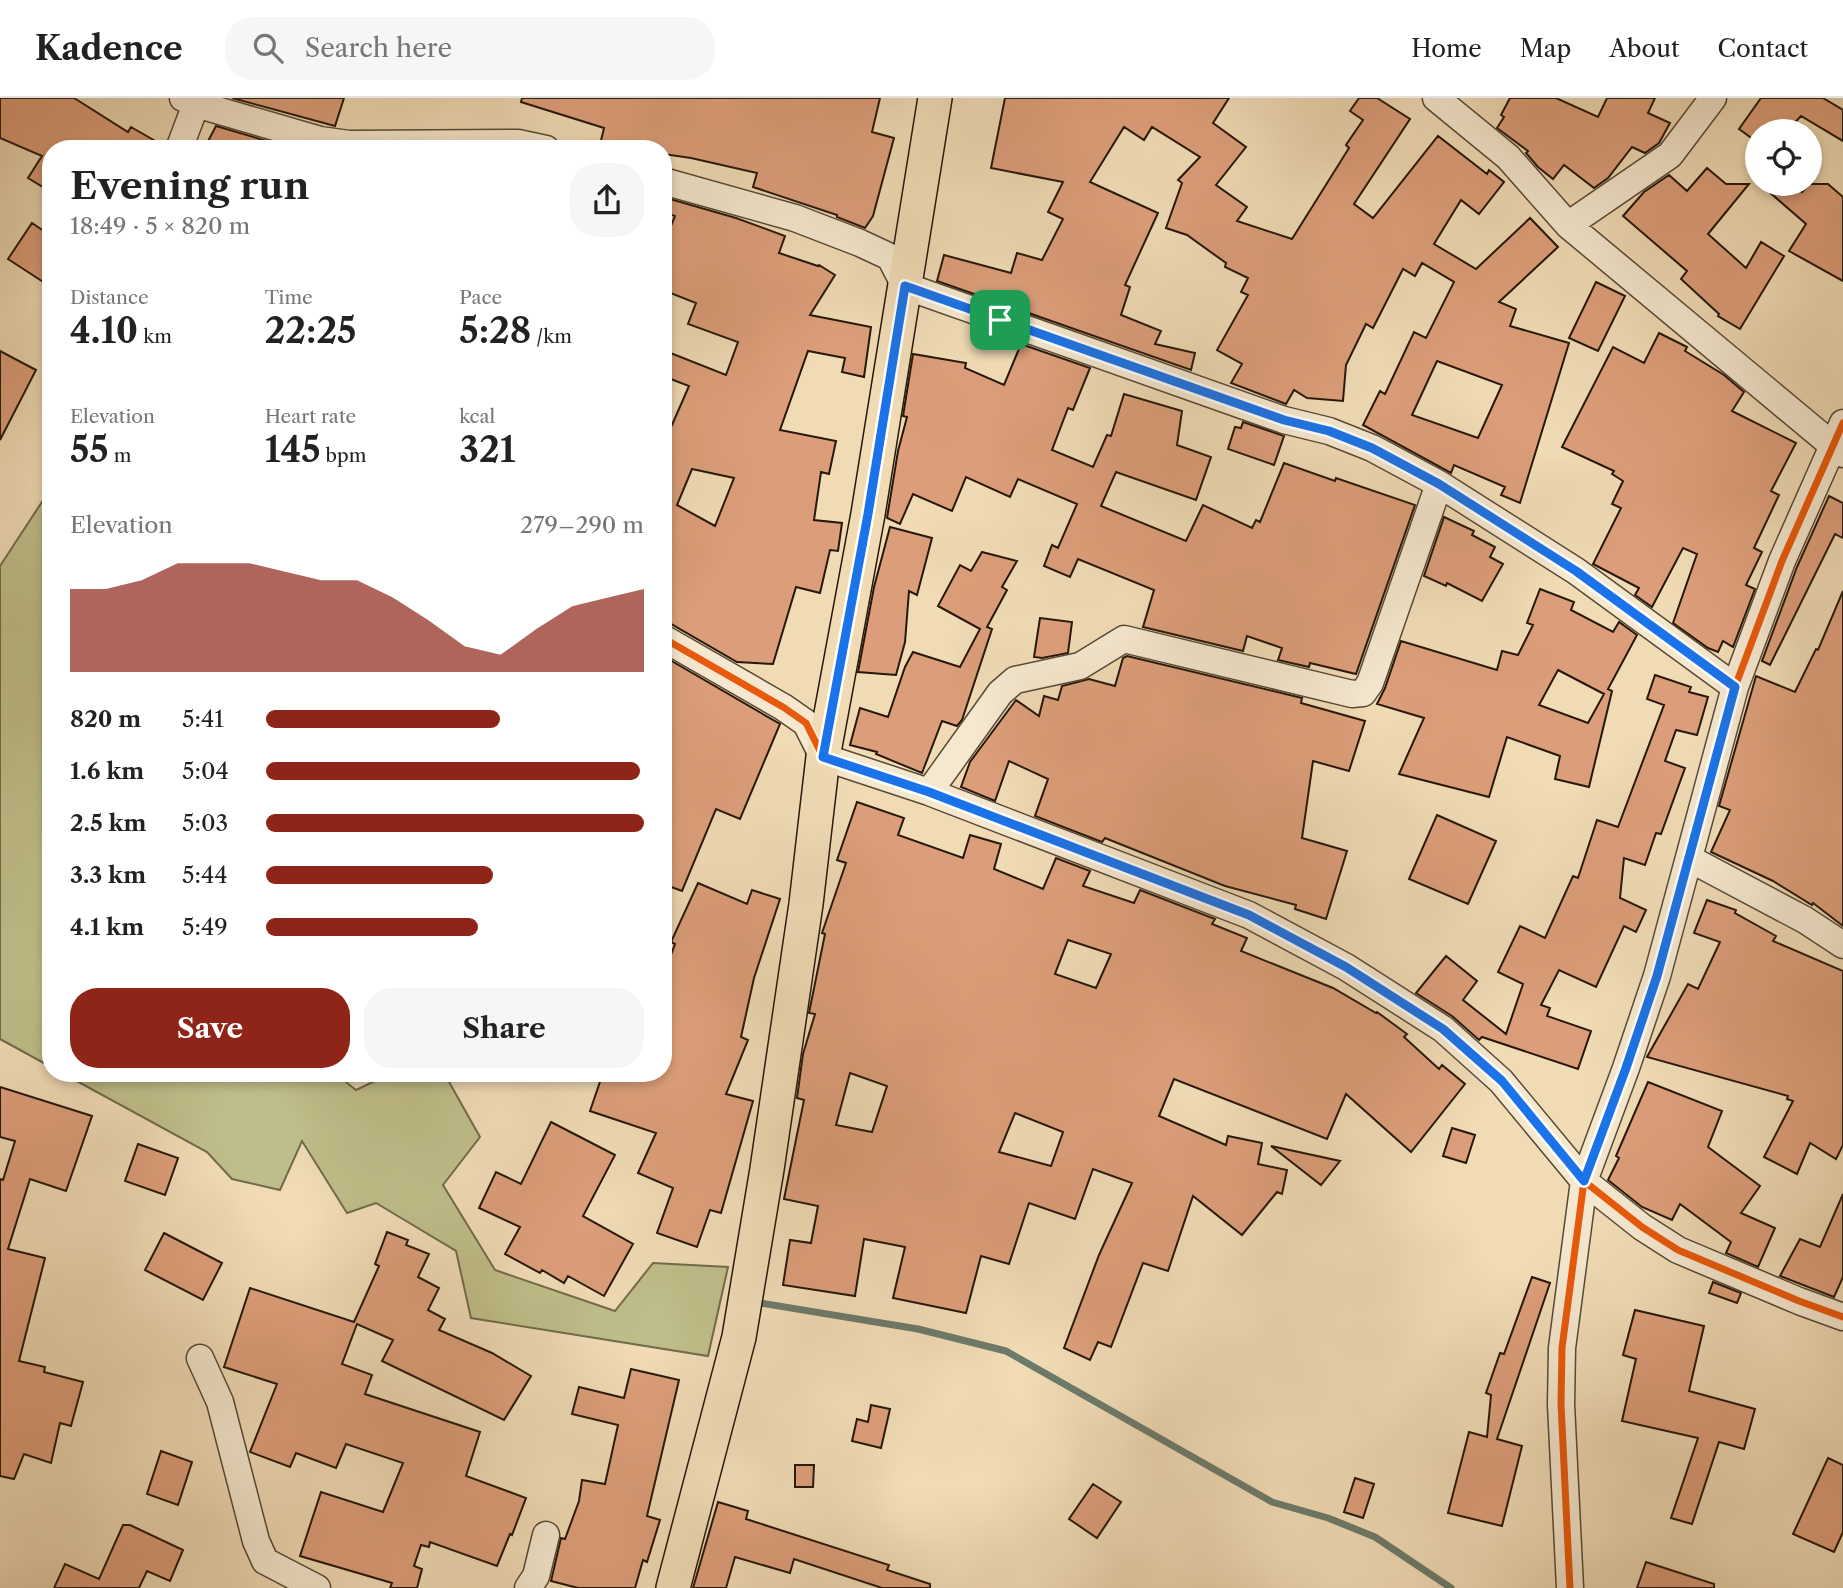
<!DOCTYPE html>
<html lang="en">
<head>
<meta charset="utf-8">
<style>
  body { margin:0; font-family:"Libre Caslon Text",serif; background:#f6f6f6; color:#222; height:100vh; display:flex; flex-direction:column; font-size:26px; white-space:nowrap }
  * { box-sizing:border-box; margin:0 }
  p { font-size:23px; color:#767676 }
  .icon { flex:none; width:38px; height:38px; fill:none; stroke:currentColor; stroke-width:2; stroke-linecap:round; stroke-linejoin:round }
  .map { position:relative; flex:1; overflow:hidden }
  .side { position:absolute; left:42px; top:42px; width:630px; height:942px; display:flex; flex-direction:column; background:#fff; border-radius:28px; box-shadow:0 4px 10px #0003 }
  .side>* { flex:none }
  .controls { position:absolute; left:1745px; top:21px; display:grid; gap:14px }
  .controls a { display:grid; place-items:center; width:77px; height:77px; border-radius:50%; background:#fff; box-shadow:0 4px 10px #0003; font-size:35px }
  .pin { position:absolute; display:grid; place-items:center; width:60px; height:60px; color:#fff; margin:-30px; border-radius:14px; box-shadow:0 4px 10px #0006 }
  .round { display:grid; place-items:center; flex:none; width:74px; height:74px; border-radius:28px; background:#f6f6f6 }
  .headline { display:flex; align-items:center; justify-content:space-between; height:119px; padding:0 28px }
  h1 { font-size:38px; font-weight:800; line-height:52px }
  .figures { display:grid; grid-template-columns:repeat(3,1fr); gap:10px; height:119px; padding:7px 28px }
  .figures div { display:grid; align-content:center }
  .figures b { font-size:35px; font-weight:800 }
  .figures small { font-size:19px; font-weight:400 }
  .figures p { font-size:19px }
  .chart { height:196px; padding:14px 28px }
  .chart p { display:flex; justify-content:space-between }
  .chart svg { width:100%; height:126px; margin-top:7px; fill:#8f2418; opacity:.7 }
  .primary-button { display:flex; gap:14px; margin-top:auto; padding:14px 28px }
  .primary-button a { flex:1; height:80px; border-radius:28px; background:#8f2418; color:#fff; font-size:28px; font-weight:800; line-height:80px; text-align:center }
  .primary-button a+a { background:#f6f6f6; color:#222 }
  ul { padding:0 28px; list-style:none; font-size:23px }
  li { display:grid; grid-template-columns:112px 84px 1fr; align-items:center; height:52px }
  li i { height:18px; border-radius:9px; background:#8f2418 }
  header { display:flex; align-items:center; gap:42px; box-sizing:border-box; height:98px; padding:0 35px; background:#fff; border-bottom:2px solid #e0e0e0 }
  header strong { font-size:33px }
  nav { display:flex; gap:38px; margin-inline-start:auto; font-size:24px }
  .search { width:490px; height:63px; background:#f6f6f6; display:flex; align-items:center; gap:18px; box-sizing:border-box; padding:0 24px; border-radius:28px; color:#767676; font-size:26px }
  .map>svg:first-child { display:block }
</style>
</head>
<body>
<header>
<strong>Kadence</strong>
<div class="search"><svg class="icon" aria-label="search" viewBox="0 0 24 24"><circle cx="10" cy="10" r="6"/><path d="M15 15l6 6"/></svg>Search here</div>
<nav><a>Home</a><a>Map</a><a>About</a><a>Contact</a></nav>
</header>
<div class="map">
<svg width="1843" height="1490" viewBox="0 0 1843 1490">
  <rect width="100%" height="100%" fill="#f0dbb5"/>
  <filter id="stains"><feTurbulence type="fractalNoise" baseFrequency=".00286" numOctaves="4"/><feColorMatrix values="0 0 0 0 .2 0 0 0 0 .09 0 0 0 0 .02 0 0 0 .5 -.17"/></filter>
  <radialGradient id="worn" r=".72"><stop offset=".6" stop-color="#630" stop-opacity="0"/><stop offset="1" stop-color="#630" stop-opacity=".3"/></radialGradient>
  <path fill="#bfbe8a" stroke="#726b4a" stroke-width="2" d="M 51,390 L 51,969 L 0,941 L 0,468 Z
    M 62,975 L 349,975 L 346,984 L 356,992 L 392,975 L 444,975 L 480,1039 L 443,1087 L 495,1172 L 615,1213 L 653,1165 L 728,1169 L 708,1258 L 471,1220 L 456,1153 L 376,1105 L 347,1115 L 302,1043 L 280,1092 L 232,1081 L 207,1054 Z"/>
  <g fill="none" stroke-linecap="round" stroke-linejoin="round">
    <path stroke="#6c7a6a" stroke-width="7" d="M 754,1204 L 918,1231 L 1006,1253 L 1272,1404 L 1328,1420 L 1375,1439 L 1451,1490"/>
  </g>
  <path fill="#dc9e7a" stroke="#26180a" stroke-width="2" fill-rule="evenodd" d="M 0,0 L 74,0 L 128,34 L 131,29 L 164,48 L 164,51 L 51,51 L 51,94 L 28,80 L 42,58 L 0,40 Z
    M 232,0 L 344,0 L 335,28 Z
    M 522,0 L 880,0 L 872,34 L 894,40 L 873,118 L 865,130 L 837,119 L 837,117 L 753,89 L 757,75 L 691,60 L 663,56 L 663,51 L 599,51 L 604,30 L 521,4 Z
    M 1005,0 L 1229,0 L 1213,25 L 1246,49 L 1216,87 L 1247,109 L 1237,123 L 1292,141 L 1349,50 L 1346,47 L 1363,22 L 1350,13 L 1359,0 L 1377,0 L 1410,21 L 1354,106 L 1373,120 L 1438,38 L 1487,76 L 1489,72 L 1504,84 L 1479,116 L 1461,102 L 1434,146 L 1476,171 L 1530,120 L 1558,149 L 1499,204 L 1516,211 L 1510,228 L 1569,245 L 1520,405 L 1501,397 L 1505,389 L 1454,367 L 1451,375 L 1363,327 L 1380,293 L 1385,296 L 1414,234 L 1426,240 L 1454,184 L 1422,165 L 1415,178 L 1403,171 L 1373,230 L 1366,226 L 1346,267 L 1343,303 L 1307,300 L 1294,292 L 1286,306 L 1231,285 L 1242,266 L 1217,252 L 1248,197 L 1241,194 L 1248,180 L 1225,169 L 1226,165 L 1187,137 L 1166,130 L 1182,85 L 1178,82 L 1200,59 L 1152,29 L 1144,42 L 1124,29 L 1090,84 L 1158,115 L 1125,187 L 1130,189 L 1121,217 L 1161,233 L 1155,246 L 1195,255 L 1191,272 L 937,183 L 944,157 L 1011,175 L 1017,155 L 1042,162 L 1063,121 L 1048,114 L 1063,84 L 991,70 ZM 1437,263 L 1502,287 L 1478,340 L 1412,317 Z
    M 1510,0 L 1556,0 L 1598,19 L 1607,0 L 1655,0 L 1648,15 L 1670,25 L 1659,45 L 1645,55 L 1632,49 L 1608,80 L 1594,90 L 1564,67 L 1553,81 L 1538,69 L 1526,55 L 1528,53 L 1497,30 L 1504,19 L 1501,17 Z
    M 1761,0 L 1823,0 L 1843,12 L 1843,43 L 1801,18 L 1787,33 L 1757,33 L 1757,44 L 1739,31 Z
    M 216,28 L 294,51 L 204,51 Z
    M 1707,70 L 1726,86 L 1749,86 L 1708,136 L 1746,170 L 1761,144 L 1784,158 L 1740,231 L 1718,218 L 1719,216 L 1681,181 L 1687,173 L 1623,118 L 1644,94 L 1669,77 L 1687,93 Z
    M 1760,86 L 1792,86 L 1802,94 L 1809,86 L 1828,86 L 1843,99 L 1843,183 L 1789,153 L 1806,126 Z
    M 663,99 L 736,120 L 785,138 L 779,155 L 818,168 L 819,167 L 835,177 L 810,217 L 871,229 L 864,279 L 842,274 L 845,260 L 808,253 L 780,332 L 836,343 L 829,376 L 821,374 L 814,422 L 842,425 L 838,453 L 830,452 L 820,495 L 796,489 L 773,566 L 737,564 L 671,526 L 663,524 L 663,324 L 672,327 L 689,288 L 663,278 L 663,252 L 726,277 L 738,244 L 688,226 L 696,205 L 663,192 L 663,147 L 675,118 L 663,114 ZM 692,371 L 734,380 L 715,428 L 677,407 Z
    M 32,125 L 51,138 L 51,189 L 8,161 Z
    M 1596,184 L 1625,198 L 1598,253 L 1569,240 Z
    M 1659,235 L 1687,249 L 1685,253 L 1724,277 L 1744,294 L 1732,313 L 1796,345 L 1771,393 L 1779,397 L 1754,450 L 1762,454 L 1746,487 L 1755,491 L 1733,549 L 1723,543 L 1718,554 L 1708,550 L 1673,525 L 1697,456 L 1683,450 L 1652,509 L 1635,497 L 1639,490 L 1593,466 L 1621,410 L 1612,406 L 1623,383 L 1612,376 L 1614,373 L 1562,349 L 1613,249 L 1644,265 Z
    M 1021,246 L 1090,270 L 1073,312 L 1068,310 L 1052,352 L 1093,369 L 1107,337 L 1111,338 L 1124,296 L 1182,313 L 1177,347 L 1211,359 L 1196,402 L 1116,374 L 1101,408 L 1186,443 L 1203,407 L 1252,430 L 1256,422 L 1260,424 L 1284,365 L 1335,383 L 1336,380 L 1415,407 L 1356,576 L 1310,565 L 1309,569 L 1278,562 L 1282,550 L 1247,538 L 1243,553 L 1143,529 L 1154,492 L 1078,461 L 1070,479 L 1044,468 L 1052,447 L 1058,450 L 1077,406 L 1018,381 L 1010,399 L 966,379 L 952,413 L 913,396 L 900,426 L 887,420 L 898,353 L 907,319 L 903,318 L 913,256 L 966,265 L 965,270 L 1004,287 Z
    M 0,253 L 36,272 L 0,342 Z
    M 1243,324 L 1284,338 L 1274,367 L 1228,351 L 1235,329 L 1241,330 Z
    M 1829,398 L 1843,405 L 1843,440 L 1835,436 L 1770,567 L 1762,563 L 1797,469 Z
    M 1444,419 L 1474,433 L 1472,437 L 1495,449 L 1490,459 L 1503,466 L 1482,503 L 1447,485 L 1446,488 L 1424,478 Z
    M 890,429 L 932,440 L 917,497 L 909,493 L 905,544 L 896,577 L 858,574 L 874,489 Z
    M 982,454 L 1017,463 L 1002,489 L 1007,492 L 987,529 L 992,531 L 962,622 L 957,628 L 942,623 L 922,675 L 876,656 L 877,654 L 850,647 L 860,610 L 888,619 L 905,569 L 913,554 L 960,569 L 980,531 L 938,508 L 960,467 L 971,473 Z
    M 1540,491 L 1574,504 L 1571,512 L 1613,534 L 1619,524 L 1637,537 L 1608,591 L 1612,593 L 1589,689 L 1555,681 L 1560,658 L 1507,639 L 1489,699 L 1399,676 L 1424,620 L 1377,606 L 1385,590 L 1401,543 L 1497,572 L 1502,553 L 1518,557 L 1533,527 L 1527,525 ZM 1558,572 L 1604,596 L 1588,625 L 1539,607 Z
    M 1843,493 L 1843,828 L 1813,805 L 1812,807 L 1773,783 L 1711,754 L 1730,712 L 1719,708 L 1756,578 L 1795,594 L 1816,551 L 1818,552 Z
    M 1040,520 L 1072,524 L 1068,555 L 1042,560 L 1034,559 Z
    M 663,558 L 780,626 L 740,721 L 716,711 L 682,793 L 663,786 Z
    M 1127,558 L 1302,600 L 1301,605 L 1365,623 L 1349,673 L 1313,663 L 1302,740 L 1347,753 L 1326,821 L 1295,811 L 1296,807 L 1225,788 L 1105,740 L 1102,744 L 1035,718 L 1048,681 L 1009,663 L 995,703 L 961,689 L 970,664 L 1016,602 L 1039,618 L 1044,598 L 1058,602 L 1062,588 L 1089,581 L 1115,588 L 1123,560 Z
    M 1655,577 L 1691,589 L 1689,594 L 1708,599 L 1697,637 L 1676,632 L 1665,663 L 1685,670 L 1661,736 L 1656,735 L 1645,767 L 1624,760 L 1620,800 L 1646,812 L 1636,834 L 1624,828 L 1596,889 L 1559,872 L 1541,907 L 1550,910 L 1547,918 L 1591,933 L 1578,971 L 1482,939 L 1479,942 L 1452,918 L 1416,895 L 1446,858 L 1477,883 L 1463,902 L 1506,936 L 1523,886 L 1498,874 L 1520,828 L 1545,840 L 1573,778 L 1578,780 L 1597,722 L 1618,729 L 1664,607 L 1647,601 Z
    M 857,704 L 904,720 L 898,737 L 963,760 L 970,737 L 1001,746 L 994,771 L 1043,791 L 1056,760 L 1090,773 L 1083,788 L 1134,805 L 1140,792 L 1215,821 L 1212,826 L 1247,840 L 1241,853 L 1333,890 L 1376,915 L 1377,914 L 1407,936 L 1404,939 L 1439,971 L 1442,967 L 1465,986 L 1411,1054 L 1346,996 L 1327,1041 L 1174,981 L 1159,1018 L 1226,1047 L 1228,1038 L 1262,1045 L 1258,1066 L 1287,1072 L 1282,1096 L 1277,1094 L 1242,1137 L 1193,1098 L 1168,1173 L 1143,1165 L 1111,1249 L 1098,1244 L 1090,1262 L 1064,1250 L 1099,1157 L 1132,1085 L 1093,1071 L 1075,1121 L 1029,1105 L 1009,1166 L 981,1158 L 966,1215 L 893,1200 L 905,1149 L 864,1141 L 855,1198 L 783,1187 L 790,1142 L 811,1145 L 818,1108 L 784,1101 L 804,1002 L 797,1000 L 803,956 L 815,916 L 809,915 L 825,836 L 822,835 L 846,765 L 837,762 ZM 1068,842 L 1111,856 L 1096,890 L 1055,876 ZM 850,975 L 887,988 L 872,1034 L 836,1027 ZM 1015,1015 L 1063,1034 L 1051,1068 L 999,1054 Z
    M 1437,717 L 1496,743 L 1468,806 L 1409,781 Z
    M 698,785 L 747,806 L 752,792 L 780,801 L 754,880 L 741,939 L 748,942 L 726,996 L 753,1003 L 721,1115 L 710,1112 L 697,1149 L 657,1135 L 673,1090 L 638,1075 L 656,1035 L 590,1013 L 603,975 L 663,975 L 663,878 L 675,846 L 671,844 Z
    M 1707,802 L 1736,812 L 1735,815 L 1776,838 L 1773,843 L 1843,873 L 1843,1047 L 1836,1061 L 1810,1045 L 1797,1076 L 1764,1059 L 1793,1003 L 1787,1001 L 1788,998 L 1647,959 L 1688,886 L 1698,891 L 1720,844 L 1694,835 Z
    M 1648,984 L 1722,1013 L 1708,1049 L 1760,1088 L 1741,1115 L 1775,1130 L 1758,1169 L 1726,1155 L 1731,1144 L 1680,1106 L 1672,1122 L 1642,1109 L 1608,1082 L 1619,1060 L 1616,1058 Z
    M 0,989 L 92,1018 L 66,1093 L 30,1081 L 8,1151 L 45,1160 L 19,1263 L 45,1269 L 44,1274 L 83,1284 L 71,1328 L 60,1325 L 51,1365 L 24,1356 L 14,1381 L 0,1378 L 0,1081 L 3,1082 L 15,1043 L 0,1039 Z
    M 551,1024 L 615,1057 L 583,1118 L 633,1146 L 604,1198 L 568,1178 L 564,1185 L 542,1172 L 540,1175 L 505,1156 L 520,1129 L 479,1110 L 496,1074 L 521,1086 Z
    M 1452,1030 L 1475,1037 L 1466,1065 L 1443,1058 Z
    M 138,1046 L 178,1060 L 165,1097 L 125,1083 Z
    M 1271,1048 L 1340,1063 L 1321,1087 Z
    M 1843,1096 L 1843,1179 L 1834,1199 L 1780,1178 L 1800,1141 L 1820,1149 Z
    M 387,1134 L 408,1142 L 406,1147 L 429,1156 L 418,1179 L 439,1190 L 428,1212 L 445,1221 L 439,1232 L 492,1255 L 531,1278 L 504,1322 L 382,1263 L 393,1242 L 357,1226 L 342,1266 L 372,1277 L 365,1296 L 480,1334 L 466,1378 L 526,1400 L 512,1437 L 510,1436 L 497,1468 L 430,1444 L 429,1449 L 421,1447 L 414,1468 L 422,1471 L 417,1490 L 390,1490 L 392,1485 L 300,1458 L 321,1394 L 383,1414 L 403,1365 L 346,1346 L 336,1370 L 296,1355 L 290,1369 L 250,1354 L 277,1286 L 224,1269 L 250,1190 L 354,1224 L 379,1168 L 375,1166 Z
    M 164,1135 L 222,1165 L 203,1202 L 145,1172 Z
    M 1532,1179 L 1550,1185 L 1497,1341 L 1522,1348 L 1502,1428 L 1448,1415 L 1469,1334 L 1487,1339 L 1491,1297 L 1486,1295 L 1500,1255 L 1504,1256 Z
    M 1713,1184 L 1741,1195 L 1737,1205 L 1709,1195 Z
    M 1635,1212 L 1704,1228 L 1689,1293 L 1755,1311 L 1744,1351 L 1719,1344 L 1692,1426 L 1671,1420 L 1698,1340 L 1622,1323 L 1636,1261 L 1623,1257 Z
    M 631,1271 L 679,1282 L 647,1418 L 660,1422 L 647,1464 L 643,1462 L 635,1490 L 578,1490 L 551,1483 L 561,1440 L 565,1441 L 579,1403 L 582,1382 L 605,1386 L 618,1327 L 572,1316 L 579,1289 L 624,1300 Z
    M 871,1307 L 890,1311 L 881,1350 L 852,1343 L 857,1321 L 868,1324 Z
    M 161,1353 L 192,1364 L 178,1407 L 147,1396 Z
    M 1828,1360 L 1843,1367 L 1843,1434 L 1834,1454 L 1793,1436 Z
    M 795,1367 L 814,1367 L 813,1389 L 795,1389 Z
    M 1355,1380 L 1374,1386 L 1363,1420 L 1344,1414 Z
    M 1093,1386 L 1121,1404 L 1097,1440 L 1069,1421 Z
    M 718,1404 L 748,1413 L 746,1421 L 889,1467 L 887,1472 L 930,1486 L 930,1490 L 882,1490 L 794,1461 L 790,1475 L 735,1459 L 726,1490 L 693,1490 Z
    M 123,1427 L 130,1427 L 183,1452 L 170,1483 L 147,1473 L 139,1490 L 54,1490 L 65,1466 L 99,1481 Z
    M 1646,1464 L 1714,1486 L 1714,1490 L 1637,1490 Z"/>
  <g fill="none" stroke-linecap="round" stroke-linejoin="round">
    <g stroke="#584935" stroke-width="29">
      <path id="minor" d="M 183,0 L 196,6 L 320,42 L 349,46 L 518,45 L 546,51
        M 1436,0 L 1508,59 L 1568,127 L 1843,356
        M 179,51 L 196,6
        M 663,83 L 795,120 L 860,145 L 890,159 L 905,188 L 1284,322 L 1329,333 L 1372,350 L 1439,386 L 1576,473 L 1735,589
        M 1568,127 L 1670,57 L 1713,0
        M 663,540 L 783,609 L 806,625 L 823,659 L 929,694 L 1249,817 L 1346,869 L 1443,931 L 1501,983 L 1584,1083 L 1642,1129 L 1678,1152 L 1799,1203 L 1843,1219
        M 929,694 L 1000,595 L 1015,582 L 1080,568 L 1124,541 L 1352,596 L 1363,595 L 1370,585 L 1439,386
        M 1690,761 L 1805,822 L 1843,847
        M 200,1260 L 220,1304 L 256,1443 L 265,1463 L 317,1490
        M 528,1490 L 536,1478 L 546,1437
        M 1570,1490 L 1561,1306 L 1562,1250 L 1584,1083 L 1626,970 L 1657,878 L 1735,589 L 1782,463 L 1843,325"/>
    </g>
    <g stroke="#26180a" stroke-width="36">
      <path id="major" d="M 673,1490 L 739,1239 L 767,1071 L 806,806 L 823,659 L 868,416 L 935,0"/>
    </g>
    <use href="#minor" stroke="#f5e8cf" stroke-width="26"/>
    <use href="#major" stroke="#f0dbb5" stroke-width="33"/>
    <g stroke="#f5e8cf" stroke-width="11">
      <path id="cycleway" d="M 663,540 L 783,609 L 806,625 L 823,659 L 929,694 L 1249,817 L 1346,869 L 1443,931 L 1501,983 L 1584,1083 L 1642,1129 L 1678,1152 L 1799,1203 L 1843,1219
        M 1570,1490 L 1561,1306 L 1562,1250 L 1584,1083 L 1626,970 L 1657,878 L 1735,589 L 1782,463 L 1843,325"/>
    </g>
    <use href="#cycleway" stroke="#e8590c" stroke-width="7"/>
  </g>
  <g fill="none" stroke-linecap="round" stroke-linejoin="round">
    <g stroke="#fff" stroke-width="14">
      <path id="route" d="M 905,188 L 1284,322 L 1329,333 L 1372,350 L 1439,386 L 1576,473 L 1735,589 L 1657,878 L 1626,970 L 1584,1083 L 1502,983 L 1443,931 L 1346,869 L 1249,817 L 929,694 L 823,659 L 868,416 Z"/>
    </g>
    <use href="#route" stroke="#1a73e8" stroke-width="9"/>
  </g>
  <rect width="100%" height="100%" filter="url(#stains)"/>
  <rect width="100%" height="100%" fill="url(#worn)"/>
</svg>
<div class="controls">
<a><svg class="icon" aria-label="locate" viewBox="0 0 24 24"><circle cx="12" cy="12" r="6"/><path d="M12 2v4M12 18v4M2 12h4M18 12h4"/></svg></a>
</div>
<div class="pin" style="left:1000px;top:222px;background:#1e9e55"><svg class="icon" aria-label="arrive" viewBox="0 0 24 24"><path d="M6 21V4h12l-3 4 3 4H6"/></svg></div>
<section class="side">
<div class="headline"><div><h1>Evening run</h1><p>18:49 · 5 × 820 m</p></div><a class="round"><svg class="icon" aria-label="share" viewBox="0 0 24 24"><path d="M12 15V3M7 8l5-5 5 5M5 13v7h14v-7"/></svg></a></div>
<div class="figures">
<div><p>Distance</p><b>4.10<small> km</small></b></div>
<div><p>Time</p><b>22:25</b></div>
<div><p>Pace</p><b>5:28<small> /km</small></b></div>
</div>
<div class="figures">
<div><p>Elevation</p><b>55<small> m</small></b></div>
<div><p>Heart rate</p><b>145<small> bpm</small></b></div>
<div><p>kcal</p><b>321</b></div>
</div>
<div class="chart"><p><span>Elevation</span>279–290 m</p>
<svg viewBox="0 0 160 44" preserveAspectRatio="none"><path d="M0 44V15L10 15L20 12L30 6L40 6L50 6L60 9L70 12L80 12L90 18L100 26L110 35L120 38L130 29L140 21L150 18L160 15V44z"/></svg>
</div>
<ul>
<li><b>820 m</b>5:41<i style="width:62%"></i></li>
<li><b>1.6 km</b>5:04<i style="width:99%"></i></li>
<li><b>2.5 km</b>5:03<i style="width:100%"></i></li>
<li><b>3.3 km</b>5:44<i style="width:60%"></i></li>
<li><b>4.1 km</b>5:49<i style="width:56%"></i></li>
</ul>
<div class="primary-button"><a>Save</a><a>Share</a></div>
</section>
</div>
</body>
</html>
